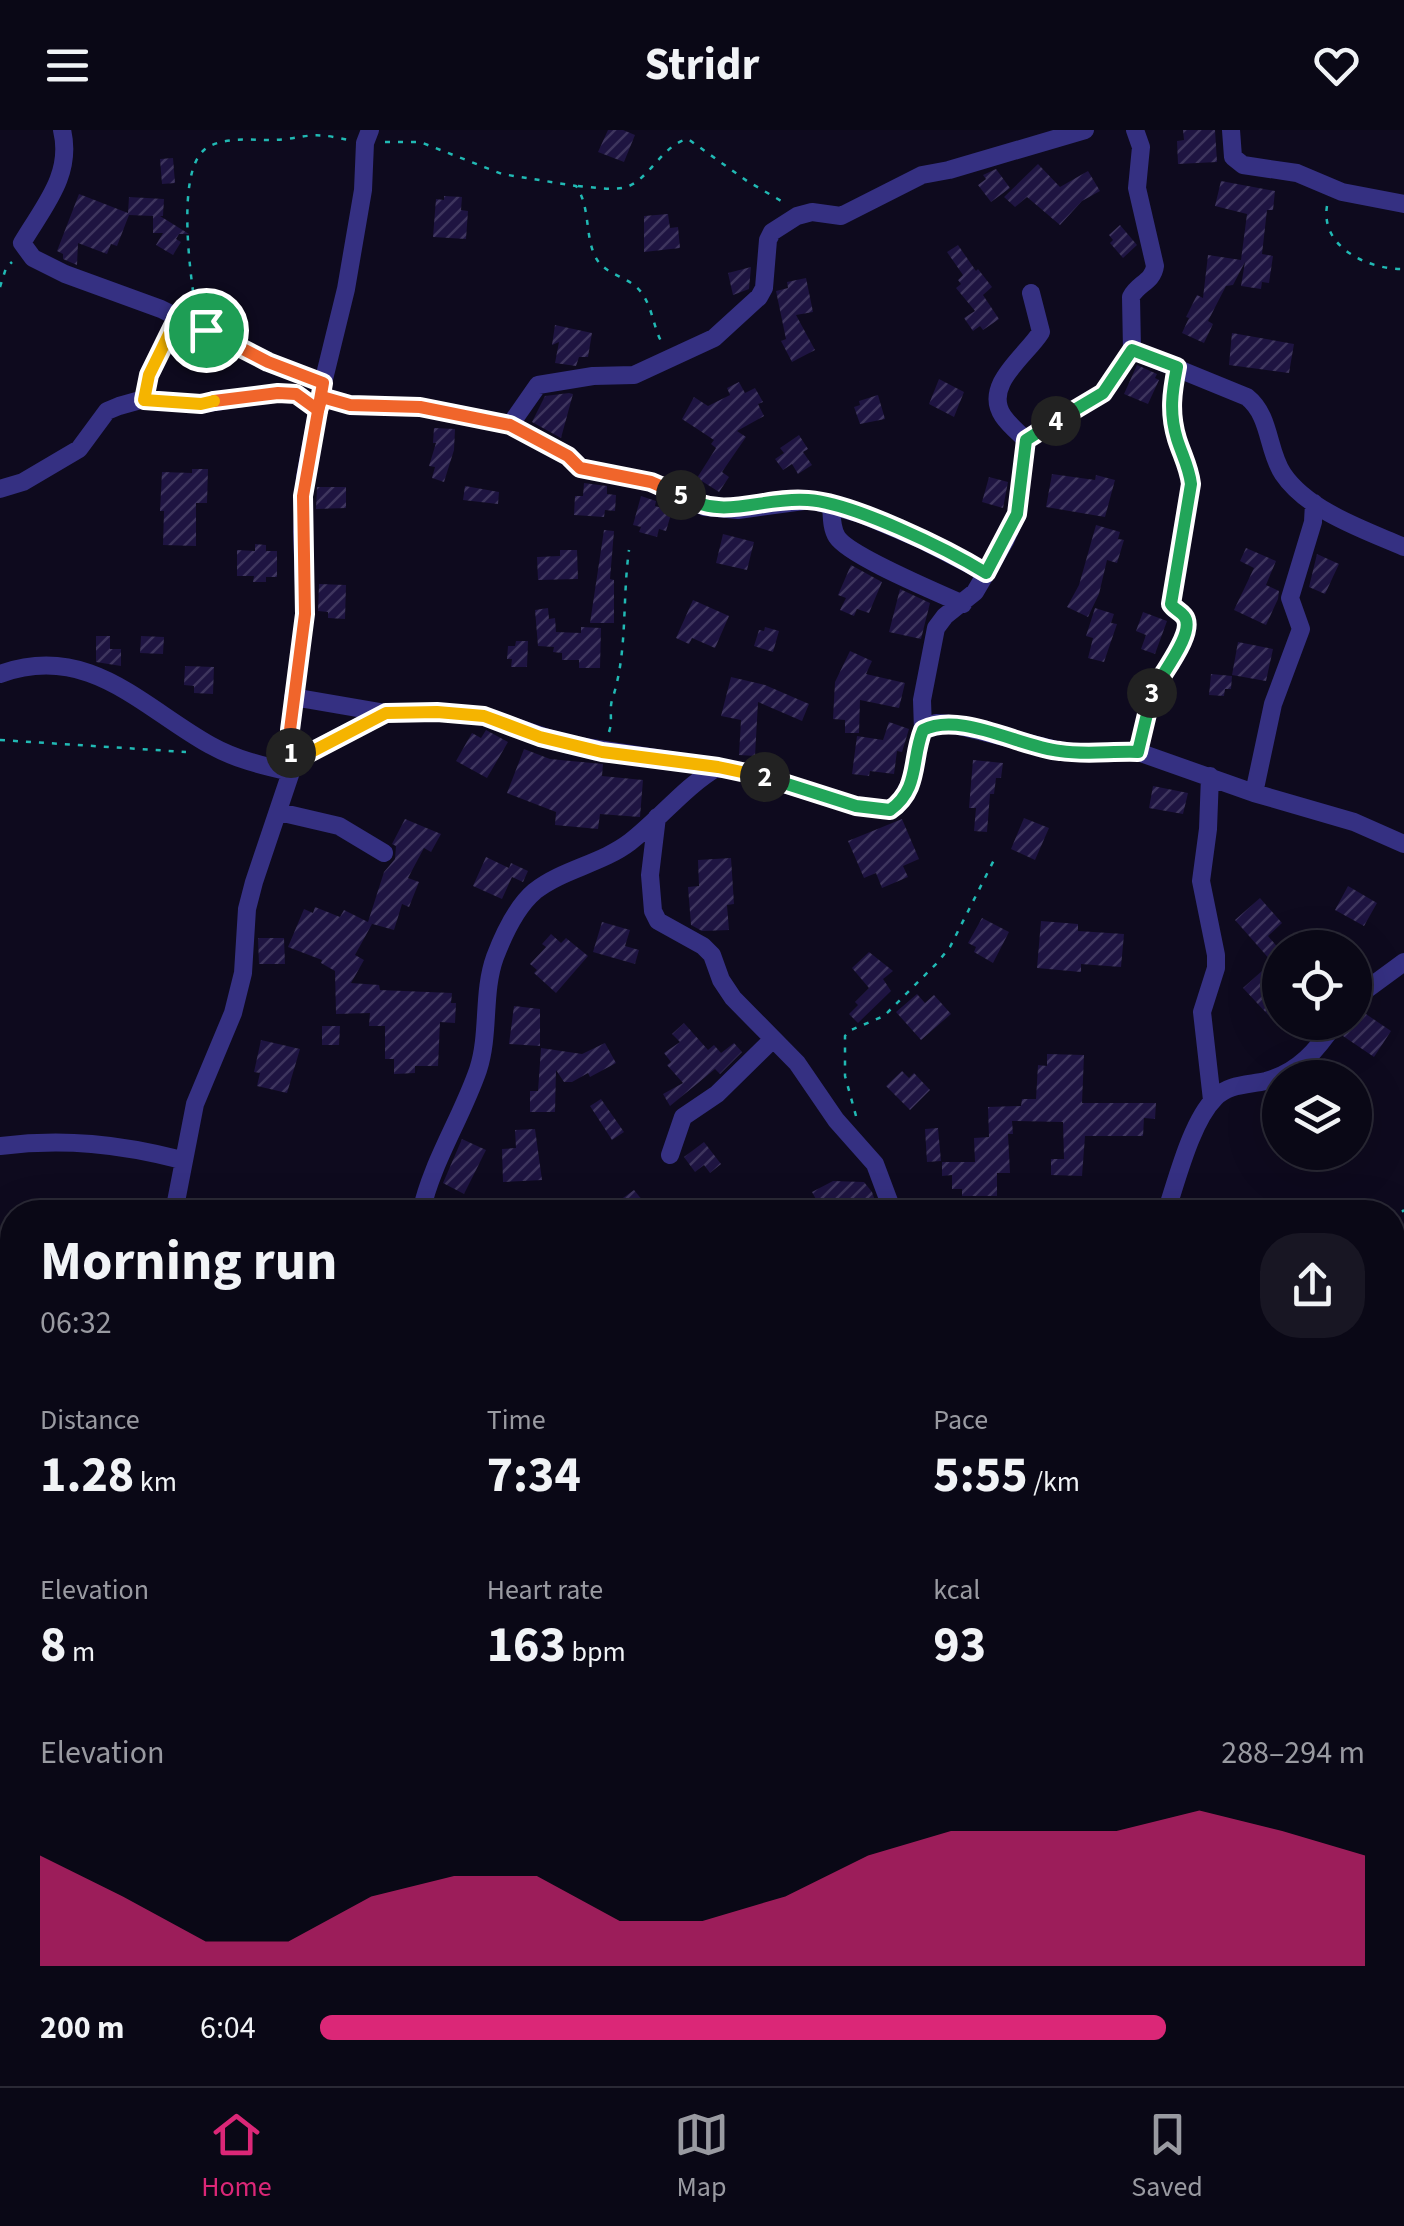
<!DOCTYPE html>
<html lang="en">
<head>
<meta charset="utf-8">
<style>
  body { margin:0; font-family:"Source Sans 3",sans-serif; background:#181623; color:#f1f3f6; height:100vh; display:flex; flex-direction:column; font-size:38px; white-space:nowrap }
  * { box-sizing:border-box; margin:0 }
  p { font-size:32px; color:#999aa1 }
  .icon { flex:none; width:55px; height:55px; fill:none; stroke:currentColor; stroke-width:2; stroke-linecap:round; stroke-linejoin:round }
  .map { position:relative; flex:1; overflow:hidden }
  .panel { position:absolute; left:0px; top:1070px; width:1405px; height:888px; display:flex; flex-direction:column; background:#0a0816; border-radius:40px 40px 0 0; box-shadow:0 10px 40px #0002,0 0 0 2px #2a2935 }
  .panel>* { flex:none }
  .fabs { position:absolute; left:1262px; top:800px; display:grid; gap:20px }
  .fabs a { display:grid; place-items:center; width:110px; height:110px; border-radius:50%; background:#0a0816; box-shadow:0 10px 40px #0002,0 0 0 2px #2a2935; font-size:50px }
  .pin { position:absolute; display:grid; place-items:center; width:85px; height:85px; color:#fff; margin:-42px; border:5px solid #fff; border-radius:50%; box-shadow:0 2px 10px #0007 }
  .km { position:absolute; width:50px; height:50px; margin:-25px; border-radius:50%; background:#222; color:#fff; font-size:28px; line-height:50px; text-align:center }
  .round { display:grid; place-items:center; flex:none; width:105px; height:105px; border-radius:40px; background:#181623 }
  .headline { display:flex; align-items:center; justify-content:space-between; height:170px; padding:0 40px }
  h1 { font-size:55px; font-weight:700; line-height:75px }
  .figures { display:grid; grid-template-columns:repeat(3,1fr); gap:15px; height:170px; padding:10px 40px }
  .figures div { display:grid; align-content:center }
  .figures b { font-size:50px; font-weight:700 }
  .figures small { font-size:28px; font-weight:400 }
  .figures p { font-size:28px }
  .chart { height:280px; padding:20px 40px }
  .chart p { display:flex; justify-content:space-between }
  .chart svg { width:100%; height:180px; margin-top:10px; fill:#db2777; opacity:.7 }
  ul { padding:0 40px; list-style:none; font-size:32px }
  li { display:grid; grid-template-columns:160px 120px 1fr; align-items:center; height:75px }
  li i { height:25px; border-radius:12px; background:#db2777 }
  header { display:flex; justify-content:space-between; align-items:center; height:130px; padding:0 40px; background:#0a0816; font-size:45px; font-weight:700 }
  .dock { display:flex; justify-content:space-around; align-items:center; height:140px; border-top:2px solid #2a2935; background:#0a0816; font-size:28px; color:#999aa1 }
  .dock a { display:grid; justify-items:center; gap:5px }
  .dock .current { color:#db2777 }
  .map>svg:first-child { display:block }
</style>
</head>
<body>
<header><svg class="icon" aria-label="menu" viewBox="0 0 24 24"><path d="M4 6h16M4 12h16M4 18h16"/></svg>Stridr<svg class="icon" aria-label="heart" viewBox="0 0 24 24"><path d="M12 20l-8-8c-3-5 5-10 8-4 3-6 11-1 8 4z"/></svg></header>
<div class="map">
<svg width="1404" height="1956" viewBox="0 0 1404 1956">
  <defs>
    <pattern id="building-hatch" width="6" height="6" patternUnits="userSpaceOnUse" patternTransform="scale(2.5)"><rect width="6" height="6" fill="#1e1441"/><path d="M-1 1l2-2M0 6l6-6M5 7l2-2" fill="none" stroke="#3e355e"/></pattern>
  </defs>
  <rect width="100%" height="100%" fill="#0e0a1e"/>
  <path fill="url(#building-hatch)" d="M 608,0 L 623,0 L 635,5 L 624,32 L 598,22 Z
    M 1183,0 L 1215,0 L 1217,32 L 1178,34 L 1177,11 L 1184,10 Z
    M 173,28 L 175,53 L 162,54 L 160,29 Z
    M 1038,34 L 1060,57 L 1088,41 L 1100,61 L 1082,71 L 1060,95 L 1027,67 L 1015,77 L 1004,67 Z
    M 996,39 L 1010,58 L 991,72 L 978,55 L 986,49 L 983,45 Z
    M 1221,51 L 1275,61 L 1273,80 L 1267,80 L 1262,124 L 1273,126 L 1269,153 L 1262,152 L 1261,159 L 1241,156 L 1245,132 L 1233,155 L 1226,156 L 1208,191 L 1213,194 L 1204,213 L 1182,203 L 1189,188 L 1186,187 L 1197,165 L 1203,168 L 1208,125 L 1241,130 L 1247,84 L 1215,76 Z
    M 79,64 L 128,83 L 129,67 L 164,69 L 163,86 L 160,86 L 189,104 L 179,104 L 176,109 L 181,112 L 173,125 L 156,115 L 163,103 L 153,103 L 153,86 L 129,85 L 117,116 L 111,114 L 107,124 L 78,113 L 77,135 L 63,129 L 63,124 L 57,121 Z
    M 444,66 L 462,67 L 461,80 L 468,81 L 466,109 L 433,107 L 436,69 L 444,70 Z
    M 668,84 L 670,98 L 678,97 L 680,118 L 644,122 L 644,86 Z
    M 1120,95 L 1137,115 L 1123,128 L 1110,113 L 1113,110 L 1109,105 Z
    M 958,115 L 976,141 L 978,139 L 992,157 L 983,165 L 999,189 L 983,200 L 980,196 L 973,201 L 964,188 L 975,181 L 956,158 L 961,154 L 958,150 L 963,145 L 947,122 Z
    M 751,137 L 749,159 L 733,165 L 728,143 Z
    M 806,148 L 813,182 L 796,185 L 815,220 L 792,232 L 781,211 L 786,209 L 776,161 L 788,158 L 787,152 Z
    M 555,195 L 592,203 L 588,227 L 579,227 L 576,236 L 555,233 L 559,212 L 552,215 Z
    M 1232,203 L 1294,214 L 1289,243 L 1229,235 Z
    M 1137,235 L 1157,244 L 1155,248 L 1159,250 L 1148,274 L 1124,264 Z
    M 939,249 L 964,262 L 954,287 L 929,274 Z
    M 739,252 L 745,263 L 755,258 L 763,272 L 758,274 L 764,286 L 737,301 L 746,307 L 722,342 L 729,347 L 719,362 L 697,348 L 716,318 L 711,314 L 714,310 L 682,289 L 694,267 L 708,276 L 730,265 L 727,258 Z
    M 569,263 L 573,264 L 561,308 L 532,292 L 545,266 Z
    M 878,265 L 885,289 L 860,294 L 854,277 L 860,275 L 859,271 Z
    M 434,298 L 455,299 L 454,320 L 444,352 L 432,348 L 435,337 L 429,336 L 436,313 L 433,313 Z
    M 799,305 L 808,319 L 803,322 L 812,335 L 798,344 L 792,334 L 783,340 L 775,329 L 784,323 L 780,318 Z
    M 192,339 L 208,339 L 207,373 L 196,373 L 196,416 L 163,415 L 164,381 L 160,381 L 162,342 L 192,343 Z
    M 1052,344 L 1095,350 L 1096,345 L 1115,350 L 1105,387 L 1046,377 Z
    M 989,347 L 1008,352 L 1003,378 L 982,372 Z
    M 584,353 L 607,356 L 607,364 L 616,365 L 615,381 L 605,380 L 604,387 L 574,385 L 575,366 L 583,366 Z
    M 465,356 L 499,362 L 498,374 L 463,370 Z
    M 317,357 L 346,357 L 346,378 L 316,379 Z
    M 641,366 L 656,371 L 655,376 L 672,381 L 666,401 L 659,399 L 657,407 L 639,402 L 641,397 L 633,395 Z
    M 1096,395 L 1120,402 L 1118,409 L 1124,410 L 1117,433 L 1107,430 L 1099,464 L 1088,487 L 1067,477 L 1079,455 Z
    M 604,400 L 614,401 L 610,449 L 614,450 L 614,493 L 590,493 Z
    M 723,404 L 754,412 L 747,440 L 716,433 Z
    M 255,414 L 266,415 L 266,421 L 277,421 L 277,447 L 266,447 L 266,452 L 253,452 L 254,446 L 237,446 L 237,420 L 255,421 Z
    M 1246,418 L 1276,431 L 1266,455 L 1279,461 L 1278,469 L 1266,495 L 1234,480 L 1254,438 L 1240,431 Z
    M 560,420 L 577,420 L 578,449 L 538,450 L 537,427 L 560,426 Z
    M 1317,424 L 1339,434 L 1325,464 L 1309,457 Z
    M 851,435 L 882,452 L 869,483 L 857,479 L 854,486 L 840,480 L 846,468 L 838,465 Z
    M 319,454 L 346,455 L 345,489 L 328,488 L 328,482 L 318,481 Z
    M 900,459 L 930,473 L 921,509 L 889,502 Z
    M 693,470 L 729,486 L 715,518 L 692,508 L 689,514 L 676,508 Z
    M 548,478 L 549,489 L 555,488 L 556,502 L 581,503 L 581,497 L 601,498 L 600,538 L 579,538 L 579,530 L 562,530 L 562,523 L 553,522 L 554,517 L 538,516 L 535,480 Z
    M 1095,478 L 1114,484 L 1111,493 L 1117,494 L 1104,532 L 1088,528 L 1093,508 L 1086,506 Z
    M 1143,482 L 1167,491 L 1155,524 L 1141,519 L 1146,505 L 1136,501 Z
    M 765,497 L 779,501 L 773,522 L 754,516 L 759,500 L 764,501 Z
    M 96,506 L 110,506 L 110,519 L 121,519 L 121,536 L 96,532 Z
    M 141,506 L 164,507 L 163,524 L 140,523 Z
    M 516,511 L 528,511 L 527,537 L 511,537 L 512,529 L 507,529 L 508,516 L 515,516 Z
    M 1238,512 L 1273,519 L 1266,551 L 1232,545 Z
    M 850,521 L 872,531 L 866,544 L 905,553 L 899,578 L 860,570 L 859,603 L 845,603 L 845,590 L 833,589 L 835,552 Z
    M 185,536 L 214,537 L 213,564 L 194,563 L 194,556 L 184,555 Z
    M 1211,544 L 1232,546 L 1231,559 L 1225,559 L 1224,566 L 1209,565 Z
    M 731,547 L 765,555 L 809,574 L 802,591 L 758,572 L 755,626 L 739,625 L 741,590 L 721,586 Z
    M 889,592 L 909,599 L 902,622 L 897,621 L 894,644 L 870,641 L 869,646 L 852,644 L 857,606 L 883,610 Z
    M 486,600 L 508,612 L 487,648 L 456,631 L 472,603 L 481,608 Z
    M 524,619 L 550,629 L 603,634 L 602,646 L 643,650 L 640,687 L 600,684 L 598,699 L 555,695 L 556,682 L 507,663 Z
    M 973,630 L 1003,633 L 1001,648 L 996,648 L 994,664 L 990,664 L 987,702 L 974,701 L 976,678 L 969,678 Z
    M 1153,656 L 1188,663 L 1183,684 L 1149,678 Z
    M 1024,688 L 1049,698 L 1035,730 L 1011,719 Z
    M 405,689 L 441,704 L 431,722 L 424,718 L 408,748 L 419,752 L 409,777 L 402,774 L 394,800 L 369,793 L 372,794 L 355,825 L 364,830 L 351,853 L 379,855 L 380,860 L 452,863 L 451,873 L 456,873 L 455,893 L 440,892 L 438,936 L 415,936 L 415,943 L 394,944 L 394,929 L 385,929 L 385,896 L 369,896 L 370,883 L 336,884 L 335,841 L 321,833 L 322,830 L 288,817 L 304,779 L 313,783 L 315,777 L 340,787 L 344,780 L 368,792 L 384,742 L 395,729 L 396,716 L 392,714 Z
    M 902,689 L 919,729 L 903,736 L 908,747 L 882,758 L 876,743 L 864,748 L 848,711 Z
    M 486,727 L 509,738 L 511,733 L 528,741 L 523,752 L 512,747 L 502,769 L 473,756 Z
    M 731,728 L 734,774 L 727,775 L 729,800 L 702,801 L 691,795 L 688,757 L 699,756 L 698,730 Z
    M 1348,756 L 1377,773 L 1364,796 L 1335,780 Z
    M 1260,768 L 1282,793 L 1268,806 L 1280,820 L 1280,880 L 1271,888 L 1243,858 L 1272,832 L 1235,790 Z
    M 982,788 L 1009,802 L 993,833 L 974,822 L 976,817 L 968,813 Z
    M 1041,791 L 1078,794 L 1078,801 L 1124,804 L 1121,837 L 1081,834 L 1081,842 L 1037,838 Z
    M 602,792 L 630,800 L 625,816 L 639,820 L 635,834 L 593,822 Z
    M 551,804 L 561,813 L 566,808 L 588,826 L 556,863 L 534,843 L 537,840 L 530,834 L 546,817 L 542,814 Z
    M 258,808 L 284,808 L 285,834 L 259,834 Z
    M 869,822 L 893,841 L 883,849 L 891,861 L 858,893 L 849,884 L 858,875 L 855,872 L 869,858 L 852,838 Z
    M 917,864 L 925,873 L 934,865 L 951,884 L 921,910 L 896,882 Z
    M 514,876 L 540,879 L 540,916 L 509,914 Z
    M 1360,880 L 1391,901 L 1374,927 L 1343,906 L 1355,892 Z
    M 684,893 L 708,920 L 714,915 L 721,923 L 734,913 L 742,922 L 720,944 L 715,939 L 670,976 L 663,964 L 683,953 L 667,935 L 671,932 L 664,923 L 680,912 L 672,904 Z
    M 322,896 L 340,896 L 339,915 L 322,915 Z
    M 261,910 L 300,919 L 287,963 L 257,956 L 260,943 L 254,942 Z
    M 605,913 L 616,933 L 590,947 L 588,943 L 572,952 L 564,952 L 556,940 L 555,982 L 530,982 L 530,961 L 538,961 L 541,918 L 582,924 Z
    M 1047,924 L 1084,925 L 1082,973 L 1156,973 L 1155,989 L 1144,988 L 1143,1006 L 1085,1006 L 1082,1046 L 1051,1045 L 1051,1029 L 1064,1029 L 1063,992 L 1012,991 L 1013,1004 L 1008,1004 L 1010,1043 L 997,1043 L 997,1066 L 962,1066 L 962,1059 L 952,1059 L 952,1045 L 942,1046 L 942,1032 L 975,1032 L 974,1008 L 989,1007 L 988,977 L 1021,976 L 1022,969 L 1036,969 L 1038,935 L 1047,936 Z
    M 1324,928 L 1346,937 L 1342,948 L 1314,948 Z
    M 902,941 L 909,948 L 914,943 L 930,960 L 910,980 L 886,956 Z
    M 601,969 L 624,1002 L 612,1010 L 590,976 Z
    M 938,998 L 941,1031 L 927,1032 L 925,999 Z
    M 535,999 L 542,1050 L 503,1052 L 502,1019 L 516,1018 L 515,1000 Z
    M 462,1009 L 486,1020 L 464,1064 L 443,1053 Z
    M 704,1012 L 721,1034 L 710,1043 L 704,1035 L 695,1042 L 684,1027 Z
    M 833,1051 L 864,1052 L 872,1062 L 879,1082 L 823,1082 L 812,1062 Z
    M 634,1060 L 652,1082 L 623,1082 L 616,1073 Z"/>
  <g fill="none" stroke-linecap="round" stroke-linejoin="round">
    <path stroke="#21b9b4" stroke-width="2.5" stroke-dasharray="5 8" stroke-linecap="butt" d="M 385,12 L 420,12 L 502,44 L 576,56 C 590,76 585,102 594,124 C 603,146 628,145 641,162 C 653,178 653,197 662,213
      M 578,56 C 593,57 612,61 626,57 C 648,51 663,14 688,9 L 747,51 L 783,72
      M 1327,76 C 1320,118 1370,140 1404,139
      M 0,157 L 6,138 L 12,132
      M 195,175 C 190,142 177,46 203,21 C 219,6 251,10 271,10 C 307,9 307,0 348,10
      M 147,253 L 170,201
      M 609,602 C 613,591 609,581 612,570 C 628,523 622,470 629,420
      M 1141,606 L 1152,565 L 1185,503 L 1184,486 L 1171,474 L 1191,354 C 1188,320 1167,293 1173,256
      M 0,610 L 186,622
      M 856,986 L 845,946 L 845,906 L 851,900 L 884,886 L 937,833 L 950,817 L 996,726
      M 1392,1090 L 1404,1080
      M 1,1712 L 12,1754
      M 0,1752 L 8,1741
      M 75,1945 L 76,1956
      M 1338,1945 L 1344,1956
      M 1053,1956 L 1057,1945"/>
    <path stroke="#353082" stroke-width="18" d="M 62,0 C 73,45 43,77 22,113 L 33,128 L 65,144 L 161,179 L 268,232 L 323,253
      M 1231,0 L 1233,27 L 1243,35 L 1297,43 L 1342,62 L 1404,74
      M 1132,220 L 1247,267 C 1271,286 1267,320 1283,344 C 1308,381 1365,400 1404,417
      M 322,267 L 350,275 L 420,277 L 510,295 L 569,326 L 581,338 L 651,352 L 705,377 L 738,380 L 811,370 L 861,384 L 922,410 L 986,443
      M 510,295 L 538,255 L 593,246 L 634,245 L 714,208 L 759,167 L 764,158 L 768,110 L 772,102 L 797,86 L 812,82 L 841,86 L 922,45 L 949,40 L 1085,0
      M 1026,310 C 1019,303 1009,295 1003,286 C 982,255 1027,225 1041,202 L 1031,163
      M 0,359 L 23,352 L 79,319 L 107,281 L 119,276 L 144,269 L 201,274 L 278,263 L 297,264 L 318,280
      M 831,375 C 832,385 831,398 837,407 C 849,426 937,462 963,474
      M 0,544 C 88,512 142,577 210,615 C 235,629 263,636 291,642
      M 293,567 L 386,583 L 437,582 L 483,586 L 566,614 L 745,642 L 856,676 L 890,680 C 920,659 911,630 923,600 L 936,593 L 951,594 L 1065,622 L 1138,622 L 1254,663 L 1354,692 L 1404,714
      M 923,600 L 922,570 L 936,498 L 945,486 L 975,462 L 1005,411 L 1017,384 L 1026,310 L 1103,263 L 1132,220 L 1131,167 C 1137,154 1153,152 1155,136 L 1137,58 L 1141,17 L 1135,0
      M 292,631 L 386,583
      M 1210,646 L 1208,699 L 1201,751 L 1216,825 L 1216,838 L 1202,882 L 1212,970
      M 1254,663 L 1273,574 L 1301,499 L 1290,468 L 1313,392 L 1314,373
      M 279,682 L 339,696 L 384,723
      M 657,687 L 650,745 L 653,781 L 658,791 L 703,816 L 712,825 L 721,850 L 733,868 L 797,933 L 836,990 L 875,1034 L 893,1082
      M 1355,868 L 1404,832
      M 0,1016 C 64,1008 120,1014 182,1030
      M 670,1025 L 683,987 L 717,964 L 773,909
      M 174,1082 L 195,974 L 233,883 L 243,843 L 247,779 L 254,752 L 291,642 L 290,600 L 305,484 L 302,402 L 305,347 L 323,253 L 346,159 L 363,60 L 365,13 L 370,0
      M 421,1082 C 432,1032 461,989 478,940 C 490,903 482,863 495,827 C 503,806 517,776 535,761 C 563,739 601,734 630,712 C 661,688 684,657 718,637
      M 1166,1082 C 1177,1050 1191,992 1215,968 C 1228,954 1248,955 1266,951 C 1299,942 1317,920 1336,892
      M 0,1545 L 2,1495 L 12,1471
      M 0,1692 L 12,1691
      M 1392,1718 L 1404,1717
      M 624,1945 L 627,1956
      M 1088,1945 L 1102,1956
      M 525,1956 L 528,1945
      M 600,1956 L 602,1945
      M 938,1956 L 941,1945"/>
  </g>
  <g fill="none" stroke-linecap="round" stroke-linejoin="round">
    <g stroke="#fff" stroke-width="20">
      <path id="split-1" d="M 206,200 L 268,232 L 323,253 L 303,366 L 305,484 L 290,600 L 291,623"/>
    </g>
    <g stroke="#fff" stroke-width="20">
      <path id="split-2" d="M 291,623 L 292,632 L 386,583 L 437,582 L 484,586 L 540,607 L 602,622 L 718,637 L 765,647"/>
    </g>
    <g stroke="#fff" stroke-width="20">
      <path id="split-3" d="M 765,647 L 856,676 L 890,680 C 920,659 911,629 923,600 C 960,581 1020,617 1060,621 C 1085,625 1112,621 1138,622 L 1152,563"/>
    </g>
    <g stroke="#fff" stroke-width="20">
      <path id="split-4" d="M 1056,291 L 1103,263 L 1132,220 L 1177,237 C 1172,262 1169,283 1177,309 C 1182,325 1189,337 1191,354 L 1171,474 C 1174,479 1180,481 1184,486 C 1197,502 1159,547 1152,563"/>
    </g>
    <g stroke="#fff" stroke-width="20">
      <path id="split-5" d="M 681,365 C 724,392 762,366 808,370 C 853,373 947,419 986,443 L 1017,384 L 1026,310 L 1056,291"/>
    </g>
    <g stroke="#fff" stroke-width="20">
      <path id="split-6" d="M 214,271 L 278,263 L 296,264 L 318,280 L 322,267 L 350,275 L 420,277 L 510,295 L 568,326 L 580,338 L 651,352 L 681,365"/>
    </g>
    <g stroke="#fff" stroke-width="20">
      <path id="split-7" d="M 206,200 L 178,186 L 149,245 L 144,270 L 201,274 L 214,271"/>
    </g>
    <use href="#split-1" stroke="#f0652b" stroke-width="12"/>
    <use href="#split-2" stroke="#f5b400" stroke-width="12"/>
    <use href="#split-3" stroke="#22a559" stroke-width="12"/>
    <use href="#split-4" stroke="#22a559" stroke-width="12"/>
    <use href="#split-5" stroke="#22a559" stroke-width="12"/>
    <use href="#split-6" stroke="#f0652b" stroke-width="12"/>
    <use href="#split-7" stroke="#f5b400" stroke-width="12"/>
  </g>
</svg>
<div class="fabs">
<a><svg class="icon" aria-label="locate" viewBox="0 0 24 24"><circle cx="12" cy="12" r="6"/><path d="M12 2v4M12 18v4M2 12h4M18 12h4"/></svg></a>
<a><svg class="icon" aria-label="layers" viewBox="0 0 24 24"><path d="M12 4l9 5-9 5-9-5zM3 14l9 5 9-5"/></svg></a>
</div>
<div class="pin" style="left:206px;top:200px;background:#1e9e55"><svg class="icon" aria-label="arrive" viewBox="0 0 24 24"><path d="M6 21V4h12l-3 4 3 4H6"/></svg></div>
<b class="km" style="left:291px;top:623px">1</b>
<b class="km" style="left:765px;top:647px">2</b>
<b class="km" style="left:1152px;top:563px">3</b>
<b class="km" style="left:1056px;top:291px">4</b>
<b class="km" style="left:681px;top:365px">5</b>
<section class="panel">
<div class="headline"><div><h1>Morning run</h1><p>06:32</p></div><a class="round"><svg class="icon" aria-label="share" viewBox="0 0 24 24"><path d="M12 15V3M7 8l5-5 5 5M5 13v7h14v-7"/></svg></a></div>
<div class="figures">
<div><p>Distance</p><b>1.28<small> km</small></b></div>
<div><p>Time</p><b>7:34</b></div>
<div><p>Pace</p><b>5:55<small> /km</small></b></div>
</div>
<div class="figures">
<div><p>Elevation</p><b>8<small> m</small></b></div>
<div><p>Heart rate</p><b>163<small> bpm</small></b></div>
<div><p>kcal</p><b>93</b></div>
</div>
<div class="chart"><p><span>Elevation</span>288–294 m</p>
<svg viewBox="0 0 160 44" preserveAspectRatio="none"><path d="M0 44V17L10 27L20 38L30 38L40 27L50 22L60 22L70 33L80 33L90 27L100 17L110 11L120 11L130 11L140 6L150 11L160 17V44z"/></svg>
</div>
<ul>
<li><b>200 m</b>6:04<i style="width:81%"></i></li>
</ul>
</section>
</div>
<nav class="dock">
<a class="current"><svg class="icon" aria-label="home" viewBox="0 0 24 24"><path d="M3 11l9-7 9 7M6 9v11h12V9"/></svg>Home</a>
<a><svg class="icon" aria-label="map" viewBox="0 0 24 24"><path d="M3 6l6-2 6 2 6-2v14l-6 2-6-2-6 2zM9 4v14M15 6v14"/></svg>Map</a>
<a><svg class="icon" aria-label="saved" viewBox="0 0 24 24"><path d="M7 4h10v16l-5-4-5 4z"/></svg>Saved</a>
</nav>
</body>
</html>
